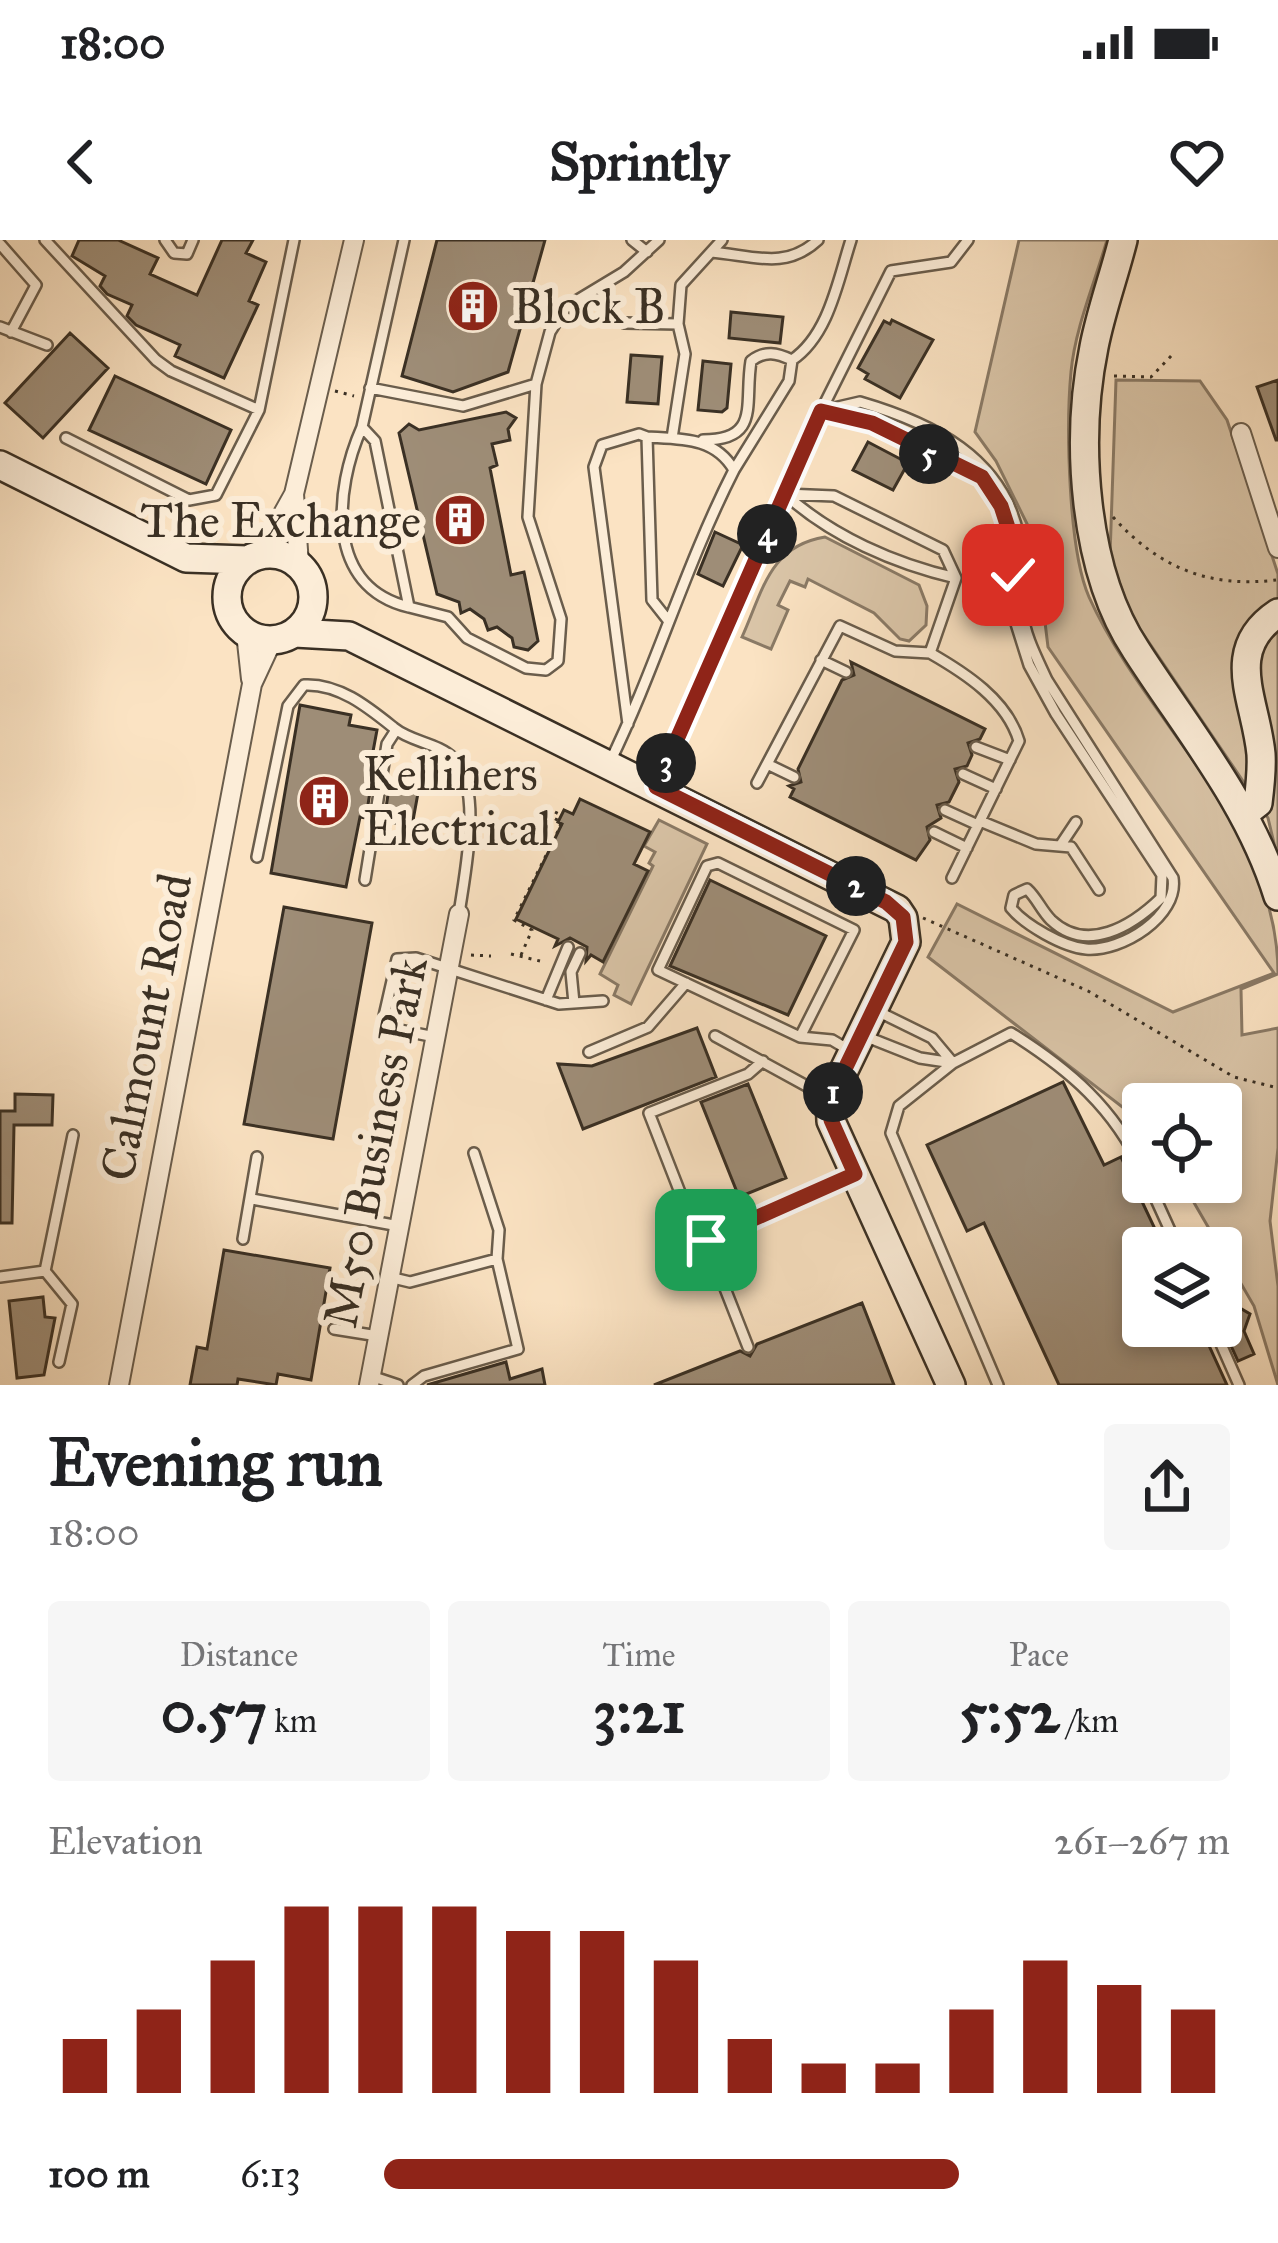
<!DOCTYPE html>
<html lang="en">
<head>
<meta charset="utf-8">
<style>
  body { margin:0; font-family:"IM FELL Great Primer",serif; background:#f6f6f6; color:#202124; height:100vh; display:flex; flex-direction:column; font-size:45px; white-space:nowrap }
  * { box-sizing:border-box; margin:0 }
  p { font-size:39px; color:#757577 }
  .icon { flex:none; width:66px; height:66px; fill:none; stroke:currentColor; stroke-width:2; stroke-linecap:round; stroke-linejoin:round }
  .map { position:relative; height:1145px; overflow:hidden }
  .details { display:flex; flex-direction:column; background:#fff; flex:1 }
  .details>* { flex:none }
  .buttons { position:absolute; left:1122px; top:843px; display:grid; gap:24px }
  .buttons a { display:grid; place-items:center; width:120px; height:120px; border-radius:12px; background:#fff; box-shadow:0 6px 18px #0003; font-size:60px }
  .pin { position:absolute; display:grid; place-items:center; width:102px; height:102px; color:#fff; margin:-51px; border-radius:24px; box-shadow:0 6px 18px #0006 }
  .km { position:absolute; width:60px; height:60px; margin:-30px; border-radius:50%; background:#222; color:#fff; font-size:33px; line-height:60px; text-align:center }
  .round { display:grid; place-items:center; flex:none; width:126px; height:126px; border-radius:12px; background:#f6f6f6 }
  .overview { display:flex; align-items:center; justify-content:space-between; height:204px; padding:0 48px }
  h1 { font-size:66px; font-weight:800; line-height:90px }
  .metrics { display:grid; grid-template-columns:repeat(3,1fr); gap:18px; height:204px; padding:12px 48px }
  .metrics div { display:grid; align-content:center; border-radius:12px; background:#f6f6f6; text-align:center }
  .metrics b { font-size:60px; font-weight:800 }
  .metrics small { font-size:33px; font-weight:400 }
  .metrics p { font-size:33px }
  .chart { height:336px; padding:24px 48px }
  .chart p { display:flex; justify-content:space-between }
  .chart svg { width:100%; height:216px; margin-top:12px; stroke:#8f2418; stroke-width:6 }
  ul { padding:0 48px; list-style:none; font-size:39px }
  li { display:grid; grid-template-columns:192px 144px 1fr; align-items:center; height:90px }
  li i { height:30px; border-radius:15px; background:#8f2418 }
  .status { display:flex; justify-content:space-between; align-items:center; height:84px; padding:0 60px; background:#fff; direction:ltr }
  .status svg { height:33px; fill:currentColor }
  header { display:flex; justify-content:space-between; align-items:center; height:156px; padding:0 48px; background:#fff; font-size:54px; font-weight:800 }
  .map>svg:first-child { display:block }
</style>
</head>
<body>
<div class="status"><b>18:00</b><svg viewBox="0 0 49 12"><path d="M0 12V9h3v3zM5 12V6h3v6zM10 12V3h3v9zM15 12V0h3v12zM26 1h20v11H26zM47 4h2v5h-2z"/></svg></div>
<header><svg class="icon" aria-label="back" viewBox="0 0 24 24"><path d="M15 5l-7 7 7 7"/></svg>Sprintly<svg class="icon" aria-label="heart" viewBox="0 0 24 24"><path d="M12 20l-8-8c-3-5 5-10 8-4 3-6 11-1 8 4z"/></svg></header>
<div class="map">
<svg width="1278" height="1145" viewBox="0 0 1278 1145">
  <rect width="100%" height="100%" fill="#fbe3c3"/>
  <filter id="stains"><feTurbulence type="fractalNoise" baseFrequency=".00167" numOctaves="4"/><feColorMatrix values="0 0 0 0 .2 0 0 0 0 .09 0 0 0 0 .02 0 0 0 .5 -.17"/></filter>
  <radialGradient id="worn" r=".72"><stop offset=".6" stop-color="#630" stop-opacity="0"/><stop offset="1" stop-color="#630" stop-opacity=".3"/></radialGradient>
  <path fill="#dac5a8" stroke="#8a7a66" stroke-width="3" d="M 1019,0 L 1107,0 C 1095,42 1075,88 1071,132 C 1066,185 1068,309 1089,357 C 1146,484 1278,585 1278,734 L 1241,749 L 1242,795 L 1278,788 L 1278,908 L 1270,981 L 1278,1046 L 1278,1145 L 1254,1066 L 1182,942 L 1221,942 L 1221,864 L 1143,864 L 1143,883 L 928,717 L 957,664 L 1173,772 L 1274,733 L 1048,407 L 1035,300 L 996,221 L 975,192 Z
    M 1116,140 L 1200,141 L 1227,180 L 1278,334 L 1278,620 L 1268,578 L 1131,376 L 1110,316 Z
    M 825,297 L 919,345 L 927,366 L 926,385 L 909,401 L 900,399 L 874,373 L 808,339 L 805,347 L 790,341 L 778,365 L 788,370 L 771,409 L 742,397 C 763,351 769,306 825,297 Z
    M 659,580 L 707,604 L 631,764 L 614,755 L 618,745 L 600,734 L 653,626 L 649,623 L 655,612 L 644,606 Z"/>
  <path fill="#9e8d77" stroke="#3a3024" stroke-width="3" d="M 79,0 L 118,0 L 158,18 L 150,34 L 197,55 L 222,0 L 253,0 L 246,13 L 266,22 L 249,61 L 258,65 L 224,138 L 175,116 L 180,105 L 136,85 L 127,76 L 132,65 L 107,54 L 100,46 L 105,36 L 72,16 Z
    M 437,0 L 545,0 L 508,132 L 453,152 L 402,136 Z
    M 731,72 L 783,77 L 780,103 L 729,98 Z
    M 892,80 L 933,100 L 900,158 L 865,139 L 868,134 L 858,128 L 884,81 L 890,84 Z
    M 70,93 L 108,128 L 43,198 L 5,163 Z
    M 631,115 L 662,117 L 658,164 L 627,162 Z
    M 703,121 L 731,124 L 727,168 L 722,172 L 698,170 Z
    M 115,136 L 231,190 L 206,244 L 89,190 Z
    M 1278,140 L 1278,200 L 1276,200 L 1257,147 Z
    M 506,172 L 516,178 L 508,189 L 510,200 L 492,204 L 497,225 L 490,228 L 511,335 L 524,332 L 538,401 L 528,410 L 514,407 L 512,398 L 497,387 L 488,390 L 484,379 L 470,369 L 461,373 L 459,362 L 437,354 L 399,193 L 409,184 L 419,190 Z
    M 868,202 L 908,223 L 893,250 L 853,230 Z
    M 715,292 L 743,305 L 723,346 L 698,334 Z
    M 851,422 L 985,489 L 980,499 L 968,503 L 972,515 L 967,526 L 955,529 L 959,542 L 949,562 L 937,565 L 941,578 L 927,587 L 930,600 L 916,620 L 790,557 L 794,549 L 789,546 L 801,542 L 798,529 L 842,440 L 854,435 Z
    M 300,465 L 351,475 L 349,485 L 377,490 L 367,544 L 371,545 L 366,578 L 360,577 L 346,647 L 271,633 Z
    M 389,548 L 418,553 L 412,586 L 384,581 Z
    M 580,559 L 650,592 L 634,624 L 648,631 L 603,722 L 591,715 L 586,721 L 587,707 L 570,698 L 555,706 L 558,699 L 516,679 L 562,584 L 558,582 L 564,570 L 573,574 Z
    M 710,640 L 826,696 L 788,775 L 670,726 Z
    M 284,667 L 372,683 L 333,899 L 244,884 Z
    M 697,788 L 716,837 L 583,889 L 558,824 L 592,826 Z
    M 1063,842 L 1104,925 L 1121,917 L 1164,1008 L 1143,1008 L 1143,1086 L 1200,1086 L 1227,1145 L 1059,1145 L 984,983 L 967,991 L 927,905 Z
    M 748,844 L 786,938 L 739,957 L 701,862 Z
    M 15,854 L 53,855 L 52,885 L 14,885 L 12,983 L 0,983 L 0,871 L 15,871 Z
    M 224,1010 L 330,1028 L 311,1140 L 278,1134 L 276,1145 L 238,1139 L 237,1145 L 190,1145 L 197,1107 L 207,1109 Z
    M 43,1057 L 45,1077 L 55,1078 L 44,1135 L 17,1138 L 9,1061 Z
    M 862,1063 L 894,1145 L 654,1145 L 740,1111 L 750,1116 L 757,1104 Z
    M 1235,1065 L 1250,1074 L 1244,1091 L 1254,1114 L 1238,1121 L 1227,1097 L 1234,1093 L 1226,1077 Z
    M 506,1122 L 510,1139 L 542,1129 L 545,1145 L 427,1145 Z"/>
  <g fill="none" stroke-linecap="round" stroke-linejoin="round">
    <g stroke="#6a5d4c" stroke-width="14">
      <path id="lane" d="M 45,0 L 156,120 L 171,131 L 259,170
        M 165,0 L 174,13 L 187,14 L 193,0
        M 404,0 L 362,187 L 375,201 L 409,367 L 448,377 L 467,398 L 526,428 L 546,430 L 558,421 L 561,379 L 528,277 L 536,144
        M 632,0 L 647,12
        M 0,4 L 36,45 L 11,92
        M 711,12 C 751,15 785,31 818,0
        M 624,83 L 678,84 L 685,114 L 672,198
        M 678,84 L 681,45 L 722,0
        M 0,87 L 47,105
        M 792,120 C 829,95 838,40 851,0
        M 370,148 L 463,166 L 536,144 L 550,92 L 566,67 L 624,32 L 659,0
        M 860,162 C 932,183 1003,217 1019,297 C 1024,322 1020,346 1022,371 C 1025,396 1037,418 1047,440 L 1173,638 C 1179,676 1122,712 1086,709 C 1063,707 1025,685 1011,668 L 1014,655 L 1027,649 C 1037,658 1041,670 1051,680 C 1087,714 1132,686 1161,658 L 1162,635 L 1056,474 L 1029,425 L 1012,371 L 1013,303 L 1001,266 L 982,237 L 872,183 L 821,171 Z
        M 362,187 C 334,250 325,347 409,367
        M 66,198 L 189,260 L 216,255 L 259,170 L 294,0
        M 703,200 C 761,200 744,164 751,121 C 765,110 777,113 792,120 L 789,141 L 734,230
        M 785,254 L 834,256 L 943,310 L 956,338 L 930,413 C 965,433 1007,460 1019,501 L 952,638
        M 785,254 C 831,296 895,324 956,338
        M 821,420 L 846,432
        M 628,484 L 594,227 L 602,205 L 639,194 L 647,197 L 652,360 L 667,379
        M 976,507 L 1010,520
        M 609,524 C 656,428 685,326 734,230 C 715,197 681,199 647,197
        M 767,524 L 794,537
        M 963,534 L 996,549
        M 658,542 L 821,171 L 891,31 L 951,22 L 968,0
        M 757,543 L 840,386 L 895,411 L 930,413
        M 945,570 L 978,585
        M 980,581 L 1036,604 L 1071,607 L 1099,650
        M 934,592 L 967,608
        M 1062,603 L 1076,582
        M 257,617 L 288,466 L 304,445 C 339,443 369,468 394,488 C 411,502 438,503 453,518 C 484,547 464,637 459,674
        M 365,640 L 387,504 L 396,490
        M 546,760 L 568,707
        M 574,763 L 571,732 L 580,713
        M 875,770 L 932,798 L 953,823
        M 715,796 L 825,856
        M 435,797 L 390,788 L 384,776 L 397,719 L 416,718 L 559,764 L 603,761
        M 800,797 L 854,690 L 718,623 L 707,626 L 658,730 L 800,797 L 832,800 L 849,810
        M 867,797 L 920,818 L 953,823
        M 589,812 L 648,787 L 686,743
        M 1148,942 L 1178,1008
        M 681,955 L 649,873 L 748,834 L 763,821
        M 252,959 L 399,986
        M 243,999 L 257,917
        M 45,1031 L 72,1064 L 59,1122
        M 0,1037 L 45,1031 L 73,895
        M 389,1037 L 410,1042 L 497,1019 L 499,990 L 474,913
        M 1213,1086 L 1239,1145
        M 334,1089 L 378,1096
        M 748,1107 L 706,1000 L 850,936
        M 371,1136 L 398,1145
        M 412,1145 L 424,1136 L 518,1109 L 497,1019
        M 998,1145 L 891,893 L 899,866 L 953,823 L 1011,793 C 1070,830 1114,868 1143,931"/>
    </g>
    <g stroke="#6a5d4c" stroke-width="22">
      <path id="street" d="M 1241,193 L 1278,308
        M 294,254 L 299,324
        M 260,315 L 294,254 L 354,0
        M 246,393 L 251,439
        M 119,1145 L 252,444 L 272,401
        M 369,1145 L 459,674"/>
    </g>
    <g stroke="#3a3024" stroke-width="32">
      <path id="secondary" d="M 1123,0 C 1114,36 1101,71 1094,107 C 1075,200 1083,330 1136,410 C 1188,491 1249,563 1278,656
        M 0,225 L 186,318 L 247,320
        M227 357a43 43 0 1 1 86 0a43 43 0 1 1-86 0Z
        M 295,393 L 349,396 L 897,669 L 903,678 L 906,702 L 830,859 L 831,881 L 951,1145
        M 1244,574 L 1258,563 C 1260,547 1262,531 1261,514 C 1256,460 1222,410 1278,373"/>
    </g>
    <path stroke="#3a3024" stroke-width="3" stroke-dasharray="3 6" stroke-linecap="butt" d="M 1114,136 L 1151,137 L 1173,114
      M 335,151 L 354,156
      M 1113,277 C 1159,328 1209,348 1276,340
      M 923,678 L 1088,751 L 1234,837 L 1278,848
      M 511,714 L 540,721
      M 471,715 L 491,716
      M 521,715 L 532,690 L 514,680 L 561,585 L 555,582 L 559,574 L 545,567"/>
    <use href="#lane" stroke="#fcedd8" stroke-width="9"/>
    <use href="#street" stroke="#fcedd8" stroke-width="18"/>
    <use href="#secondary" stroke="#fcedd8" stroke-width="27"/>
  </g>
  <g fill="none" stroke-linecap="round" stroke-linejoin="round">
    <g stroke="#fff" stroke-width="24">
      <path id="route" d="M 706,1000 L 855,934 L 831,880 L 830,860 L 906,702 L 903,677 L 886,662 L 656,547 L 821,171 L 872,183 L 982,237 L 1001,266 L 1013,303 L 1013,335"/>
    </g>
    <use href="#route" stroke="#8f2418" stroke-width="15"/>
  </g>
  <defs>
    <g id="building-disc" transform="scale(2.7)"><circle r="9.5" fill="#8f2418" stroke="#fcedd8"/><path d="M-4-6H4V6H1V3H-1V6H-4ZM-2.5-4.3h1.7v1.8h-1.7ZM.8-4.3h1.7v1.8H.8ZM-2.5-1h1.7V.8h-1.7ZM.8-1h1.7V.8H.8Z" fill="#fff"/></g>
  </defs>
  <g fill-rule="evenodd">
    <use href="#building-disc" x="473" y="66"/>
    <use href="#building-disc" x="460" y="280"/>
    <use href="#building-disc" x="324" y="561"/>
  </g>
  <g text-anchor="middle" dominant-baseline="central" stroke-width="12" stroke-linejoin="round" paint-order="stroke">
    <g font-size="48" fill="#3a3024" stroke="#fcedd8" text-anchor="start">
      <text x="512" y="66">Block B</text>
      <text x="421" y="280" text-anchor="end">The Exchange</text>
      <text x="363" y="533">Kellihers<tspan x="363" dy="55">Electrical</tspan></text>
    </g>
    <g font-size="48" fill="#3a3024" stroke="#fcedd8">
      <text transform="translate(146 787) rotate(-79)">Calmount Road</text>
      <text transform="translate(375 902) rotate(-79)">M50 Business Park</text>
    </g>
  </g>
  <rect width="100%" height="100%" filter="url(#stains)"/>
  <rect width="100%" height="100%" fill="url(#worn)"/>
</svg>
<div class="buttons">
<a><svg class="icon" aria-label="locate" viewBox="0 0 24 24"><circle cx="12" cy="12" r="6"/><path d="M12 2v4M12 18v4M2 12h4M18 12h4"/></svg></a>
<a><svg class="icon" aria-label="layers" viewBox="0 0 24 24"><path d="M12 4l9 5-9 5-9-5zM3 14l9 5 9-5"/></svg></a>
</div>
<div class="pin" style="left:706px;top:1000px;background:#1e9e55"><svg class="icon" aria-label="arrive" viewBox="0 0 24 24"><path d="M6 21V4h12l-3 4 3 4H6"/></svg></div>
<div class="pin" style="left:1013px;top:335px;background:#d93025"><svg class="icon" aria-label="check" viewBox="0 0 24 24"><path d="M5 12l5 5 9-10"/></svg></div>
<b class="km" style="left:833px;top:852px">1</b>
<b class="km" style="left:856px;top:646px">2</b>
<b class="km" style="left:666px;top:523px">3</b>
<b class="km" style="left:767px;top:294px">4</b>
<b class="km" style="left:929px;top:214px">5</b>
</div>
<section class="details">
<div class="overview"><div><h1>Evening run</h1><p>18:00</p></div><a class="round"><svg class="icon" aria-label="share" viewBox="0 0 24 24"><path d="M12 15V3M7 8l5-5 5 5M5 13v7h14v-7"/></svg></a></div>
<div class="metrics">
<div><p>Distance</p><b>0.57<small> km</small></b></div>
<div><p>Time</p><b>3:21</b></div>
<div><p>Pace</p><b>5:52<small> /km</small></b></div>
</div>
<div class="chart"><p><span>Elevation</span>261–267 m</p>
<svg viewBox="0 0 160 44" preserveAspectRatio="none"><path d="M5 44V33M15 44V27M25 44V17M35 44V6M45 44V6M55 44V6M65 44V11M75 44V11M85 44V17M95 44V33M105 44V38M115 44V38M125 44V27M135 44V17M145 44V22M155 44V27"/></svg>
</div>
<ul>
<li><b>100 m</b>6:13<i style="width:68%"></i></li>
</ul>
</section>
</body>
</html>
